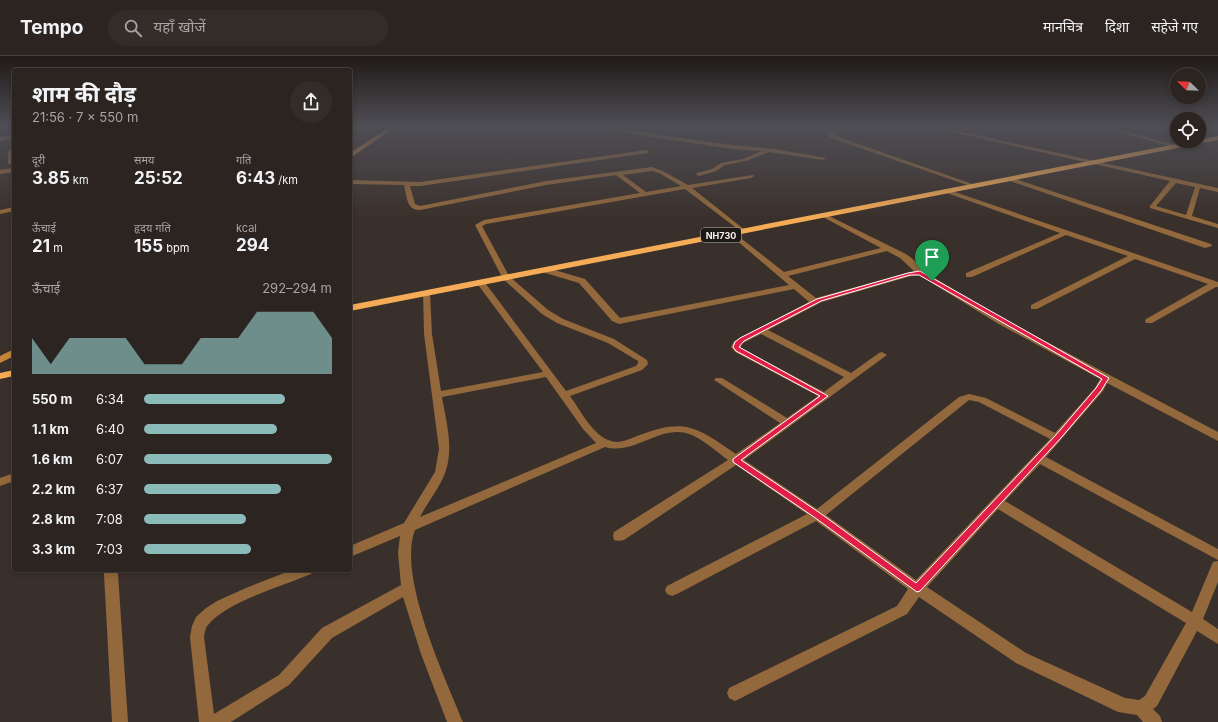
<!DOCTYPE html>
<html lang="hi">
<head>
<meta charset="utf-8">
<style>
  body { margin:0; font-family:Inter,"Noto Sans Devanagari",sans-serif; background:#342c29; color:#f1f3f6; height:100vh; display:flex; flex-direction:column; font-size:15px; white-space:nowrap }
  * { box-sizing:border-box; margin:0 }
  p { font-size:13px; color:#a6a4a5 }
  .icon { flex:none; width:22px; height:22px; fill:none; stroke:currentColor; stroke-width:2; stroke-linecap:round; stroke-linejoin:round }
  .map { position:relative; flex:1; overflow:hidden }
  .details { position:absolute; left:12px; top:12px; width:340px; height:504px; display:flex; flex-direction:column; background:#2c2420; border-radius:4px; box-shadow:0 2px 6px #0003,0 0 0 1px #48413e }
  .details>* { flex:none }
  .needle { width:26px; rotate:293deg }
  .fabs { position:absolute; left:1170px; top:12px; display:grid; gap:8px }
  .fabs a { display:grid; place-items:center; width:36px; height:36px; border-radius:50%; background:#2c2420; box-shadow:0 2px 6px #0003,0 0 0 1px #48413e; font-size:20px }
  .pin { position:absolute; display:grid; place-items:center; width:34px; height:34px; color:#fff; margin:-41px -17px; border-radius:50% 50% 50% 0; rotate:-45deg; box-shadow:0 0 4px #0007 }
  .pin .icon { rotate:45deg }
  .round { display:grid; place-items:center; flex:none; width:42px; height:42px; border-radius:21px; background:#342c29 }
  .summary { display:flex; align-items:center; justify-content:space-between; height:68px; padding:0 20px }
  h1 { font-size:22px; font-weight:700; line-height:30px }
  .stats { display:grid; grid-template-columns:repeat(3,1fr); gap:6px; height:68px; padding:4px 20px }
  .stats div { display:grid; align-content:center }
  .stats b { font-size:17px; font-weight:700 }
  .stats small { font-size:11px; font-weight:400 }
  .stats p { font-size:11px }
  .chart { height:112px; padding:8px 20px }
  .chart p { display:flex; justify-content:space-between }
  .chart svg { width:100%; height:72px; margin-top:4px; fill:#8bbbb9; opacity:.7 }
  ul { padding:0 20px; list-style:none; font-size:13px }
  li { display:grid; grid-template-columns:64px 48px 1fr; align-items:center; height:30px }
  li i { height:10px; border-radius:5px; background:#8bbbb9 }
  header { display:flex; align-items:center; gap:24px; box-sizing:border-box; height:56px; padding:0 20px; background:#2c2420; border-bottom:1px solid #48413e }
  header strong { font-size:19px }
  nav { display:flex; gap:22px; margin-inline-start:auto; font-size:14px }
  .search { width:280px; height:36px; background:#342c29; display:flex; align-items:center; gap:10px; box-sizing:border-box; padding:0 14px; border-radius:22px; color:#a6a4a5; font-size:15px }
  .map>svg:first-child { display:block }
</style>
</head>
<body>
<header>
<strong>Tempo</strong>
<div class="search"><svg class="icon" aria-label="search" viewBox="0 0 24 24"><circle cx="10" cy="10" r="6"/><path d="M15 15l6 6"/></svg>यहाँ खोजें</div>
<nav><a>मानचित्र</a><a>दिशा</a><a>सहेजे गए</a></nav>
</header>
<div class="map">
<svg width="1218" height="666" viewBox="0 0 1218 666">
  <rect width="100%" height="100%" fill="#3a302b"/>
  <g fill="none" stroke-linecap="round" stroke-linejoin="round">
    <path fill="#92683c" fill-rule="evenodd" d="M 581,70 L 594,70 L 732,89 L 775,93 L 826,102 L 823,104 L 769,96 L 746,105 L 725,109 L 716,115 L 699,120 L 696,118 L 697,117 L 712,113 L 721,107 L 743,103 L 762,95 L 732,93 Z
      M 840,70 L 846,70 L 833,79 L 978,130 L 973,131 L 828,81 L 828,77 Z
      M 925,70 L 935,70 L 1218,132 L 1218,136 L 1200,132 L 1192,160 L 1218,168 L 1218,172 L 1150,152 L 1150,150 L 1170,125 ZM 1176,127 L 1195,131 L 1186,159 L 1156,150 Z
      M 973,70 L 981,70 L 964,76 L 961,74 Z
      M 1097,70 L 1106,70 L 1178,90 L 1173,91 Z
      M 14,79 L 14,83 L 0,85 L 0,81 Z
      M 14,92 L 13,107 L 8,108 L 8,96 Z
      M 646,94 L 648,95 L 648,97 L 420,130 L 410,130 L 415,148 L 420,150 L 546,125 L 652,111 L 663,115 L 688,129 L 753,119 L 754,120 L 751,122 L 692,132 L 745,174 L 745,176 L 743,177 L 685,133 L 486,168 L 482,170 L 509,220 L 548,254 L 563,263 L 614,283 L 647,304 L 648,308 L 642,314 L 570,340 C 581,355 593,380 611,385 C 620,388 629,383 637,380 C 686,361 696,371 736,398 L 780,367 L 714,324 L 716,322 L 722,322 L 787,362 L 818,340 L 735,296 L 731,291 L 734,285 L 809,246 L 794,233 L 619,268 L 612,265 L 579,227 L 542,216 L 542,212 L 548,212 L 585,223 L 620,262 L 789,229 L 729,178 L 729,176 L 733,176 L 784,216 L 881,192 L 821,160 L 821,158 L 823,157 L 906,198 L 914,204 L 923,215 L 1003,263 L 1218,376 L 1218,385 L 1107,327 L 1103,335 L 1046,401 L 1218,493 L 1218,504 L 1040,408 L 1005,445 L 1192,556 L 1213,506 L 1218,505 L 1218,526 L 1203,563 L 1218,573 L 1218,588 L 1197,575 L 1157,650 L 1153,653 L 1160,660 L 1162,666 L 1143,666 L 1137,659 L 1118,656 L 1016,607 L 919,541 L 907,558 L 741,642 L 735,645 L 729,642 L 727,637 L 729,632 L 897,550 L 908,533 L 816,465 L 677,538 L 672,540 L 667,538 L 665,534 L 667,530 L 807,458 L 736,409 L 624,484 L 619,485 L 614,484 L 613,480 L 614,476 L 728,404 C 717,396 705,385 692,379 C 662,366 635,400 605,391 L 415,474 C 397,520 445,621 463,666 L 447,666 L 421,598 L 403,541 L 332,582 L 289,629 L 231,666 L 199,666 L 190,581 L 192,570 L 196,561 L 206,552 L 217,545 L 246,532 L 292,514 L 313,514 L 311,518 C 283,530 226,546 208,569 C 205,572 205,577 204,581 L 214,658 L 279,619 L 322,572 L 401,529 L 398,497 L 400,480 L 350,501 L 350,490 L 404,467 L 435,416 L 439,393 L 424,278 L 423,235 L 426,235 L 430,237 L 432,278 L 441,335 L 543,316 L 476,226 L 480,224 L 483,224 L 566,335 L 636,310 L 638,307 L 638,305 L 608,287 L 557,267 L 542,258 L 503,223 L 475,169 L 484,164 L 640,137 L 616,119 L 546,129 L 420,154 C 406,154 407,140 404,129 L 350,128 L 350,124 L 420,126 ZM 652,115 L 659,117 L 681,130 L 646,136 L 623,119 ZM 887,195 L 900,202 L 914,215 L 816,242 L 788,220 ZM 919,219 L 997,267 L 1100,323 L 1095,332 L 1055,377 L 986,342 L 969,338 L 959,341 L 817,453 L 744,404 L 887,299 L 882,296 L 879,297 L 851,317 L 768,274 L 822,246 L 911,220 ZM 761,278 L 844,321 L 824,336 L 741,292 L 741,288 ZM 546,321 L 583,373 L 596,387 L 420,461 C 426,449 435,438 441,426 C 456,398 447,371 442,341 ZM 969,344 L 979,346 L 1050,383 L 916,524 L 826,459 ZM 998,453 L 1186,567 L 1145,640 L 1139,644 L 1125,642 L 1026,597 L 927,531 Z
      M 1009,121 L 1211,188 L 1212,190 L 1205,192 L 1007,124 L 1006,123 Z
      M 946,133 L 1218,226 L 1218,231 L 1216,231 L 1152,267 L 1146,267 L 1145,265 L 1146,263 L 1208,228 L 1135,203 L 1037,253 L 1031,253 L 1031,249 L 1128,200 L 1066,179 L 972,221 L 966,221 L 966,217 L 1060,177 L 944,136 L 944,134 Z
      M 14,151 L 14,155 L 0,158 L 0,154 Z
      M 14,417 L 14,425 L 0,430 L 0,422 Z
      M 106,514 L 116,514 L 118,518 L 128,666 L 112,666 L 104,518 Z"/>
    <path fill="#92683c" fill-rule="evenodd" d="M 14,112 L 14,116 L 0,118 L 0,114 Z"/>
    <path fill="#c88539" fill-rule="evenodd" d="M 391,70 L 397,70 L 350,102 L 350,97 Z
      M 14,293 L 14,300 L 0,307 L 0,300 Z"/>
    <path fill="#f6ac56" fill-rule="evenodd" d="M 1218,80 L 1218,84 L 350,255 L 350,249 Z
      M 14,314 L 14,320 L 0,323 L 0,317 Z"/>
  </g>
  <linearGradient id="sky" x2="0" y2="1"><stop stop-color="#201a18"/><stop offset="0.43" stop-color="#4f4e55"/><stop offset="1" stop-color="#4f4e55" stop-opacity="0"/></linearGradient>
  <rect width="1218" height="163" fill="url(#sky)"/>
  <path fill="#e11d48" stroke="#fff" fill-rule="evenodd" d="M 920,215 L 1109,322 L 1101,335 L 1060,383 L 920,535 L 917,536 L 814,461 L 733,406 L 733,403 L 820,340 L 736,295 L 733,291 L 735,286 L 740,282 L 817,243 L 908,217 ZM 910,219 L 919,219 L 1102,323 L 1096,332 L 1055,380 L 916,527 L 820,457 L 741,404 L 828,340 L 739,291 L 744,285 L 821,245 Z"/>
  <g text-anchor="middle" dominant-baseline="central" stroke-width="4" stroke-linejoin="round" paint-order="stroke">
    <rect fill="#1d1916" stroke="#b6b0ad" stroke-width="1" x="701" y="172" width="40" height="14" rx="3"/>
    <g font-size="9" font-weight="bold" fill="#f8f1ee">
      <text x="721" y="179">NH730</text>
    </g>
  </g>
</svg>
<div class="fabs">
<a><svg class="needle" viewBox="-14 -14 28 28"><path d="M0-13l5 13h-10z" fill="#e53935"/><path d="M0 13l5-13h-10z" fill="#a6a4a5"/></svg></a>
<a><svg class="icon" aria-label="locate" viewBox="0 0 24 24"><circle cx="12" cy="12" r="6"/><path d="M12 2v4M12 18v4M2 12h4M18 12h4"/></svg></a>
</div>
<div class="pin" style="left:932px;top:225px;background:#1e9e55"><svg class="icon" aria-label="arrive" viewBox="0 0 24 24"><path d="M6 21V4h12l-3 4 3 4H6"/></svg></div>
<section class="details">
<div class="summary"><div><h1>शाम की दौड़</h1><p>21:56 · 7 × 550 m</p></div><a class="round"><svg class="icon" aria-label="share" viewBox="0 0 24 24"><path d="M12 15V3M7 8l5-5 5 5M5 13v7h14v-7"/></svg></a></div>
<div class="stats">
<div><p>दूरी</p><b>3.85<small> km</small></b></div>
<div><p>समय</p><b>25:52</b></div>
<div><p>गति</p><b>6:43<small> /km</small></b></div>
</div>
<div class="stats">
<div><p>ऊँचाई</p><b>21<small> m</small></b></div>
<div><p>हृदय गति</p><b>155<small> bpm</small></b></div>
<div><p>kcal</p><b>294</b></div>
</div>
<div class="chart"><p><span>ऊँचाई</span>292–294 m</p>
<svg viewBox="0 0 160 44" preserveAspectRatio="none"><path d="M0 44V22L10 38L20 22L30 22L40 22L50 22L60 38L70 38L80 38L90 22L100 22L110 22L120 6L130 6L140 6L150 6L160 22V44z"/></svg>
</div>
<ul>
<li><b>550 m</b>6:34<i style="width:75%"></i></li>
<li><b>1.1 km</b>6:40<i style="width:71%"></i></li>
<li><b>1.6 km</b>6:07<i style="width:100%"></i></li>
<li><b>2.2 km</b>6:37<i style="width:73%"></i></li>
<li><b>2.8 km</b>7:08<i style="width:54%"></i></li>
<li><b>3.3 km</b>7:03<i style="width:57%"></i></li>
</ul>
</section>
</div>
</body>
</html>
